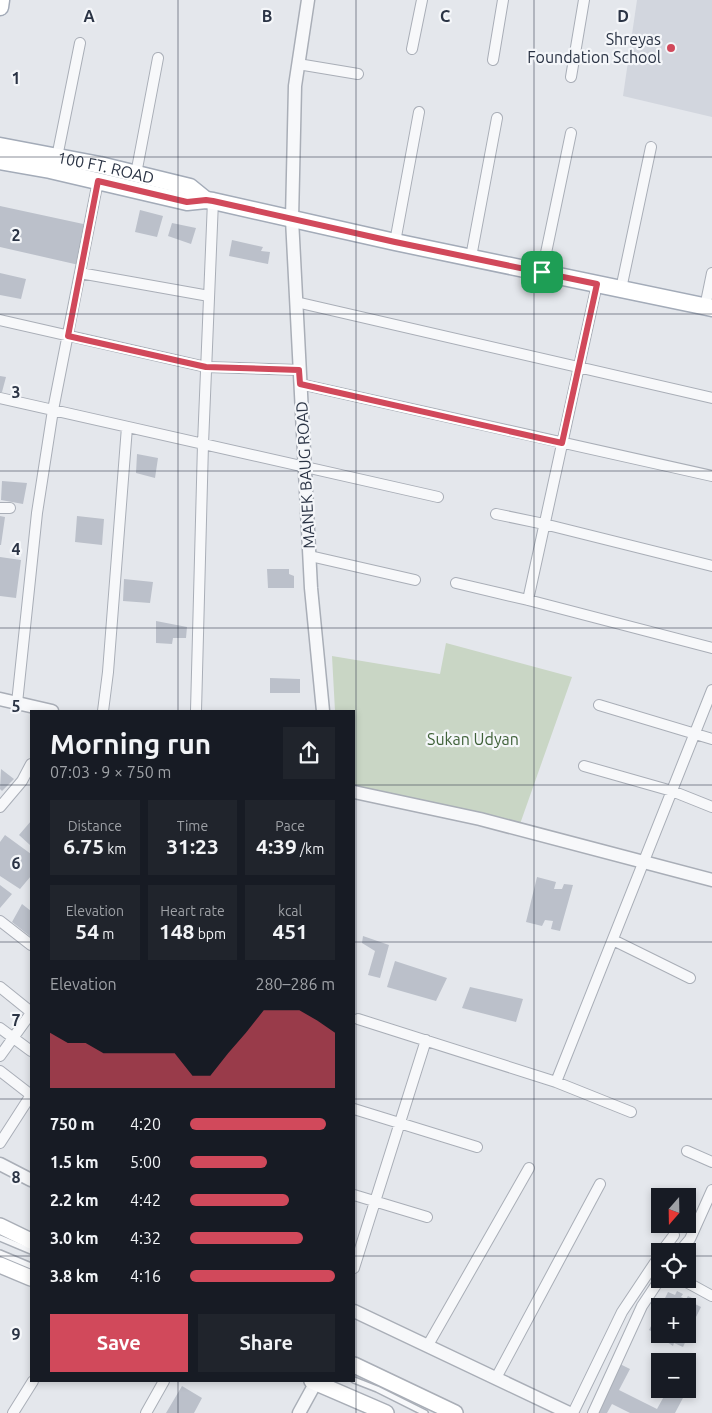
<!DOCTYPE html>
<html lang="en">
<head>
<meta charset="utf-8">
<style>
  body { margin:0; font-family:Ubuntu,sans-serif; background:#20242c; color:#f1f3f6; height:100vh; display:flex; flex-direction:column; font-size:19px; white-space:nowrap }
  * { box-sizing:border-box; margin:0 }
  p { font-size:16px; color:#9ea1a6 }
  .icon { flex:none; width:28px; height:28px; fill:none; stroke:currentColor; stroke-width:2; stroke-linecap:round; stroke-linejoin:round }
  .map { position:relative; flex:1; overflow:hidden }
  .side { position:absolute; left:30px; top:710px; width:325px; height:672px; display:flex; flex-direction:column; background:#171b24; border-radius:0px; box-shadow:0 2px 8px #0003 }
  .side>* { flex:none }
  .needle { width:32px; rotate:200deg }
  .buttons { position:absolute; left:651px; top:1188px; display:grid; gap:10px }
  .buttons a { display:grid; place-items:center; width:45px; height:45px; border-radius:0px; background:#171b24; box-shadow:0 2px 8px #0003; font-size:25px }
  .pin { position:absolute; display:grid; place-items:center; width:42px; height:42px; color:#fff; margin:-21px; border-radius:10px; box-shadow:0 2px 8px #0006 }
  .round { display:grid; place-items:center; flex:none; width:52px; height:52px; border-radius:0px; background:#20242c }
  .summary { display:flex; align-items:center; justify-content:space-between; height:85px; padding:0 20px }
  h1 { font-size:28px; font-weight:700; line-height:38px }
  .figures { display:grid; grid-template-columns:repeat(3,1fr); gap:8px; height:85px; padding:5px 20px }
  .figures div { display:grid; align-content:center; border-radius:0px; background:#20242c; text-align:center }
  .figures b { font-size:21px; font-weight:700 }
  .figures small { font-size:14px; font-weight:400 }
  .figures p { font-size:14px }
  .chart { height:140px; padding:10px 20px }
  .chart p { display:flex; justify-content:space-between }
  .chart svg { width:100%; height:90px; margin-top:5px; fill:#d1495b; opacity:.7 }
  .cta { display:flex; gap:10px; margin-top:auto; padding:10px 20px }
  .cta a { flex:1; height:58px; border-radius:0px; background:#d1495b; color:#fff; font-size:20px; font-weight:700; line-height:58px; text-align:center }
  .cta a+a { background:#20242c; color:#f1f3f6 }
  ul { padding:0 20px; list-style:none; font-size:16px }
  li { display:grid; grid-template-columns:80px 60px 1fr; align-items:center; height:38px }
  li i { height:12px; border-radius:6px; background:#d1495b }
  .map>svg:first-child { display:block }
</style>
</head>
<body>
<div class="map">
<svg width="712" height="1413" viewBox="0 0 712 1413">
  <rect width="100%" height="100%" fill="#e4e7ec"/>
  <path fill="#d2d6de" d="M 637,0 L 712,0 L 712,117 L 623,96 Z"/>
  <path fill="#c9d6c5" d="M 446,643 L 572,677 L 520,824 L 354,786 L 354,711 L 335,711 L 332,656 L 440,674 Z"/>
  <path fill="#bbc0ca" d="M 0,206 L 88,225 L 79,265 L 0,247 Z
    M 140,210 L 163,216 L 157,237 L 135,232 Z
    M 172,223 L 196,228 L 191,244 L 168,236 Z
    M 232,240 L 263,247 L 261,251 L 270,252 L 268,264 L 229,256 Z
    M 0,273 L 26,279 L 21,299 L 0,295 Z
    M 0,376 L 6,377 L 2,392 L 0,392 Z
    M 137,454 L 158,458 L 155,478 L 136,473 Z
    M 2,481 L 27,483 L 23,504 L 1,500 Z
    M 0,516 L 5,517 L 1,545 L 0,545 Z
    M 77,516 L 104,519 L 102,545 L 75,542 Z
    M 0,557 L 21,560 L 16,598 L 0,596 Z
    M 267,569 L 289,569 L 289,574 L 294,576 L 294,588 L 268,588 Z
    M 124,579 L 153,582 L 150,603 L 123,601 Z
    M 156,621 L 187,627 L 186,638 L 173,638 L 172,644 L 156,643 Z
    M 270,678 L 300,679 L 300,693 L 270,693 Z
    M 1,769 L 14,779 L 2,791 L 0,789 Z
    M 31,821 L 31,842 L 30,845 L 19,835 Z
    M 5,835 L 31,854 L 31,876 L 20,889 L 0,876 L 0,842 Z
    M 537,877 L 556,882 L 554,889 L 562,889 L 564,884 L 573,885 L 560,931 L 551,929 L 553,921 L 545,920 L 542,926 L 526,922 Z
    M 0,885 L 12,894 L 0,908 Z
    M 22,904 L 31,911 L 31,937 L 12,922 Z
    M 363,936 L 389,945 L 380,978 L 368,975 L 375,951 L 362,943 Z
    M 395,961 L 447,978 L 436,1001 L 387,987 Z
    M 470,987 L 523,999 L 516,1022 L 462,1008 Z
    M 677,1291 L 683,1294 L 681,1297 L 686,1299 L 688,1296 L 694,1299 L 693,1303 L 701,1307 L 694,1321 L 690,1319 L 688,1326 L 688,1306 L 664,1306 L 662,1304 L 668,1292 L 675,1295 Z
    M 656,1316 L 660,1318 L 660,1334 L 688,1334 L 688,1330 L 690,1332 L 683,1347 L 674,1343 L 673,1346 L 667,1342 L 668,1339 L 663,1337 L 661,1339 L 656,1336 L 657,1334 L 649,1330 Z
    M 620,1364 L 630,1369 L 619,1390 L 657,1409 L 668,1389 L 671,1389 L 684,1396 L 675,1413 L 630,1413 L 612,1404 L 607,1413 L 597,1413 Z
    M 182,1386 L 202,1398 L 194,1413 L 166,1413 Z"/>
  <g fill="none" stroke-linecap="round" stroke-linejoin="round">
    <g stroke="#a9aeb7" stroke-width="8">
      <path id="service" d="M 0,1238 L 31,1251
        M 0,1253 L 31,1266
        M 354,1380 L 377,1389 L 425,1413"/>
    </g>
    <g stroke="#a9aeb7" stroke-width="12">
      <path id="minor" d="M 412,49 L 422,0
        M 493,60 L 503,0
        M 298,64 L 358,74
        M 571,77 L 584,0
        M 57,157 L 80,43
        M 136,174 L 158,58
        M 395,242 L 419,112
        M 471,257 L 497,118
        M 542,272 L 571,133
        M 80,273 L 209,296
        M 621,289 L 651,147
        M 296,302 L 712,398
        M 705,307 L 712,273
        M 0,320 L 206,367 L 299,370
        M 300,384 L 712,476
        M 0,398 L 438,497
        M 0,508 L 10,508
        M 496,514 L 544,524 L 712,566
        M 310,556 L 415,580
        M 456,583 L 528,600 L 712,648
        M 528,600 L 597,284
        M 17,703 L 37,513 L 53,410 L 98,181
        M 599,705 L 712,739
        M 103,711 L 108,672 L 127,427
        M 196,711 L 203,444 L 213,201
        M 584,766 L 672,791 L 712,807
        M 0,807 L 22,781 L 31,764
        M 0,921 L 31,945
        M 613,940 L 690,978
        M 0,987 L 31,1012
        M 358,1019 L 556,1082 L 712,690
        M 0,1028 L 31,1051
        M 0,1056 L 31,1013
        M 0,1071 L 31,1095
        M 556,1082 L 631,1112
        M 354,1109 L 477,1147
        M 0,1143 L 31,1095
        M 687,1151 L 712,1162
        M 354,1195 L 427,1217
        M 662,1251 L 674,1235
        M 680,1251 L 690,1239 L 712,1190
        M 354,1268 L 426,1040
        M 681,1279 L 712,1296
        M 428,1345 L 529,1168
        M 496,1378 L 600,1184
        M 13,1413 L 33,1381
        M 146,1413 L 164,1381
        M 573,1413 L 622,1312 L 660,1255
        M 593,1413 L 642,1306 L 660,1279"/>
    </g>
    <g stroke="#a9aeb7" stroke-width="15">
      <path id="tertiary" d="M 308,0 L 295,86 L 292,219 L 311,588 L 323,711
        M 0,699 L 52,711
        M 354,792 L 480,819 L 712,880
        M 0,1164 L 31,1180
        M 354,1311 L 569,1413
        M 299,1413 L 316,1382"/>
    </g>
    <g stroke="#a9aeb7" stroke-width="18">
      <path id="secondary" d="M 0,1226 L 31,1241
        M 0,1265 L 31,1278
        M 354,1365 L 455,1413
        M 312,1381 L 386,1413"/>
    </g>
    <g stroke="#a3abb8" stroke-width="19">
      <g id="primary">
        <path d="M 0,7 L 1,0"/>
        <path id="s1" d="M 0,146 L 100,165 L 190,187 L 206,200"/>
        <path d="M 0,161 L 50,170 L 187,202 L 206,200 L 213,201 L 395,242 L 712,308"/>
      </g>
    </g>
    <use href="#service" stroke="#f7f8fa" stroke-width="5"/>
    <use href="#minor" stroke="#f7f8fa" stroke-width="10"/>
    <use href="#tertiary" stroke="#f7f8fa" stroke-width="12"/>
    <use href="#secondary" stroke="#fff" stroke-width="15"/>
    <use href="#primary" stroke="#fff" stroke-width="16"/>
  </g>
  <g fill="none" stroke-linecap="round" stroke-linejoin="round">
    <g stroke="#fff" stroke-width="10">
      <path id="route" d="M 98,181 L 187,202 L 206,200 L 213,201 L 395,242 L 597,284 L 562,443 L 300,384 L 299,370 L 206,367 L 68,336 Z"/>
    </g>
    <use href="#route" stroke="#d1495b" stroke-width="6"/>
  </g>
  <path fill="none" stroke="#2b3445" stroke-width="1" stroke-opacity="0.55" d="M 178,0 L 178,711M 356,0 L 356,1413M 534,0 L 534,1413M 0,157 L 712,157M 0,314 L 712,314M 0,471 L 712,471M 0,628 L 712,628M 0,785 L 31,785M 354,785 L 712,785M 0,942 L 31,942M 354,942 L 712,942M 0,1099 L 31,1099M 354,1099 L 712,1099M 0,1256 L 31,1256M 354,1256 L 660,1256M 688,1256 L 712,1256M 178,1381 L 178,1413"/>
  <circle fill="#d1495b" stroke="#f4f6f9" stroke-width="2" cx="671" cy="48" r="5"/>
  <g text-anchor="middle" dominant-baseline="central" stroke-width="4.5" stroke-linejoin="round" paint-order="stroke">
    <g font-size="16" fill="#2b3445" stroke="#f4f6f9" text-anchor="end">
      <text x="661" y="39">Shreyas<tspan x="661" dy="18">Foundation School</tspan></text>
    </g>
    <g font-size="16" fill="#2b3445" stroke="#f4f6f9">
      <text stroke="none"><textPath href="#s1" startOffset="108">100 FT. ROAD</textPath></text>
      <text transform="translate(305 475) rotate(-93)">MANEK BAUG ROAD</text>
    </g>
    <g font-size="16" fill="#3f6138" stroke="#f4f6f9">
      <text x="473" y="739">Sukan Udyan</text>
    </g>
  </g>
  <g font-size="16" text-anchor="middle" font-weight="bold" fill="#2b3445" stroke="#f4f6f9" stroke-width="4.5" stroke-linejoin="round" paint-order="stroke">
    <text x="89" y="22">A</text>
    <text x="267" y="22">B</text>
    <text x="445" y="22">C</text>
    <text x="623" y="22">D</text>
    <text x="16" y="84">1</text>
    <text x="16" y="241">2</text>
    <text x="16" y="398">3</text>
    <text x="16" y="555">4</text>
    <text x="16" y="712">5</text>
    <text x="16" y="869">6</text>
    <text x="16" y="1026">7</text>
    <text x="16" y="1183">8</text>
    <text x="16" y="1340">9</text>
  </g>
</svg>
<div class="buttons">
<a><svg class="needle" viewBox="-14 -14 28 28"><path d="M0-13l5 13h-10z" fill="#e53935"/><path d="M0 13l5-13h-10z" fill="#9ea1a6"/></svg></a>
<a><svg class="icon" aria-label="locate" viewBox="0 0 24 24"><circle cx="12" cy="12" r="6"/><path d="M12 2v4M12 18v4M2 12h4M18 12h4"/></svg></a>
<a>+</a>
<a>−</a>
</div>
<div class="pin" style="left:542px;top:272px;background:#1e9e55"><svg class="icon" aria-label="arrive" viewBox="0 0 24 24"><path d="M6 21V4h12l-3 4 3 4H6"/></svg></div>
<section class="side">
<div class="summary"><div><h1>Morning run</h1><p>07:03 · 9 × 750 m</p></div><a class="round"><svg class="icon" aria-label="share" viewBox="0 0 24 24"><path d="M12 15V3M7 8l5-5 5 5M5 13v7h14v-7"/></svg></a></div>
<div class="figures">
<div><p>Distance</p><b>6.75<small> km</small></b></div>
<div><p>Time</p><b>31:23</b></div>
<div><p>Pace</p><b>4:39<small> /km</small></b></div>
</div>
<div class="figures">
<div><p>Elevation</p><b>54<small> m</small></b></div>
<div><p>Heart rate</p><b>148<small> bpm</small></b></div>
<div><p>kcal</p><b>451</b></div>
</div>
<div class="chart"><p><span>Elevation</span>280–286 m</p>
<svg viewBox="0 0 160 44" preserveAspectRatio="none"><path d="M0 44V17L10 22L20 22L30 27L40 27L50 27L60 27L70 27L80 38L90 38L100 27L110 17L120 6L130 6L140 6L150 11L160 17V44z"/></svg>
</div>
<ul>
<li><b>750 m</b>4:20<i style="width:94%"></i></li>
<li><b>1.5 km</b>5:00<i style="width:53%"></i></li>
<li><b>2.2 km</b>4:42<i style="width:68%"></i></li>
<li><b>3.0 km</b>4:32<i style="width:78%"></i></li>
<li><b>3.8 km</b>4:16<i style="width:100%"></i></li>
</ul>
<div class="cta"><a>Save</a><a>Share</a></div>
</section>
</div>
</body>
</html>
